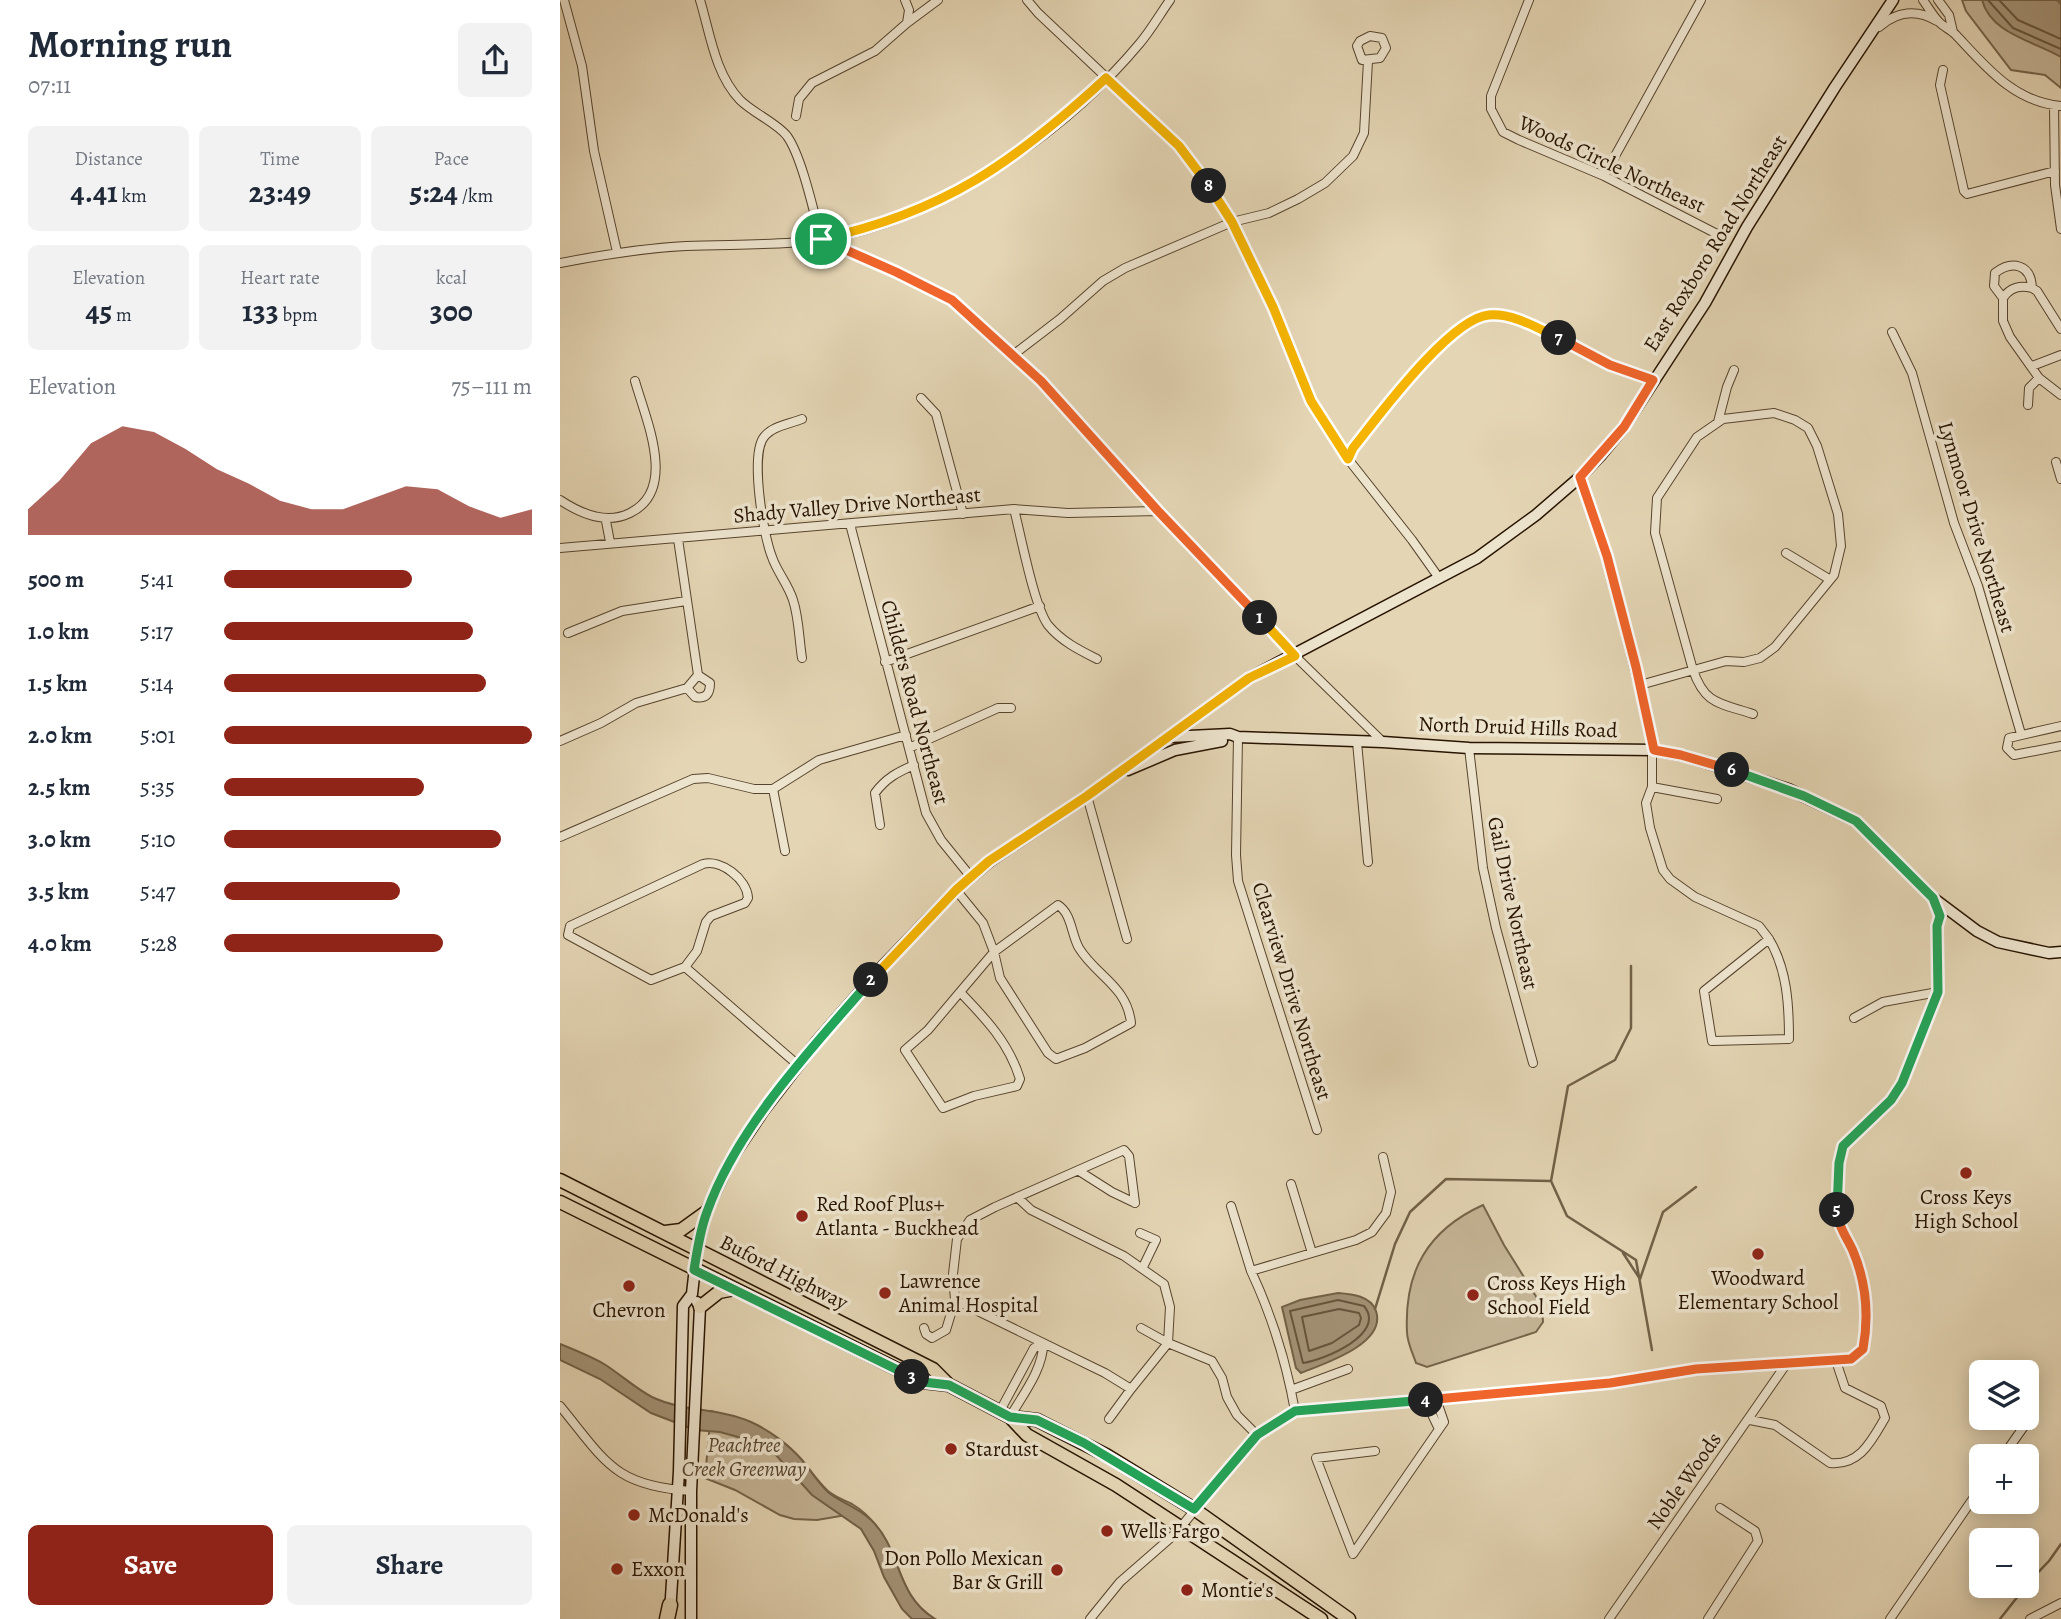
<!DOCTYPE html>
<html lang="en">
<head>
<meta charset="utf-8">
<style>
  body { margin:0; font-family:Alegreya,serif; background:#f2f2f3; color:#1f2937; height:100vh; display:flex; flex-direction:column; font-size:26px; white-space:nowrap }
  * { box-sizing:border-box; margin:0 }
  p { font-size:23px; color:#747a83 }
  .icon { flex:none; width:38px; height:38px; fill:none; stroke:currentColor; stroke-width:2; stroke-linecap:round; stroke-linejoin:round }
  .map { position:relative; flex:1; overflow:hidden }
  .sheet { display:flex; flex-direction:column; background:#fff; width:560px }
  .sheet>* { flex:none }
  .fabs { position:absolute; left:1409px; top:1360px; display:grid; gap:14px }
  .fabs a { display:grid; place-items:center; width:70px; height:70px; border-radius:10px; background:#fff; box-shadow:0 4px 18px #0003; font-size:35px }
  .pin { position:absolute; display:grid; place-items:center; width:60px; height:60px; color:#fff; margin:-30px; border:4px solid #fff; border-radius:50%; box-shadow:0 2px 7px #0007 }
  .km { position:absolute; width:35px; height:35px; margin:-18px; border-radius:50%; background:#222; color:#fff; font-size:19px; line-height:35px; text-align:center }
  .round { display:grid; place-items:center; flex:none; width:74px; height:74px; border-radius:10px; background:#f2f2f3 }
  .summary { display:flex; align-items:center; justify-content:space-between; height:119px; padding:0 28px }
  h1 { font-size:38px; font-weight:700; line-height:52px }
  .metrics { display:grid; grid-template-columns:repeat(3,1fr); gap:10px; height:119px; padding:7px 28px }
  .metrics div { display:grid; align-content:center; border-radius:10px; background:#f2f2f3; text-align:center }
  .metrics b { font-size:30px; font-weight:700 }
  .metrics small { font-size:19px; font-weight:400 }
  .metrics p { font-size:19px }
  .chart { height:196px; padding:14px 28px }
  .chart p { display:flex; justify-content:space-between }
  .chart svg { width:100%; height:126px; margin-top:7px; fill:#8f2418; opacity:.7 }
  .primary-button { display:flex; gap:14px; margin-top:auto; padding:14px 28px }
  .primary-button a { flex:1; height:80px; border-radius:10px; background:#8f2418; color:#fff; font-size:28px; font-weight:700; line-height:80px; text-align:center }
  .primary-button a+a { background:#f2f2f3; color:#1f2937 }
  ul { padding:0 28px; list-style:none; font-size:23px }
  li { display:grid; grid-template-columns:112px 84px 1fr; align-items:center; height:52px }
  li i { height:18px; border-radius:9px; background:#8f2418 }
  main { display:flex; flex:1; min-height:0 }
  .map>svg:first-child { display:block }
</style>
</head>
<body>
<main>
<section class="sheet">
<div class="summary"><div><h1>Morning run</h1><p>07:11</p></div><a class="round"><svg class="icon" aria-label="share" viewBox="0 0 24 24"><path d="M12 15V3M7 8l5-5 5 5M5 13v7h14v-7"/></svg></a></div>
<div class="metrics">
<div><p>Distance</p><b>4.41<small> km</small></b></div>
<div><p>Time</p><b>23:49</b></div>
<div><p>Pace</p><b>5:24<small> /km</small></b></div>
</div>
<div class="metrics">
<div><p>Elevation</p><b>45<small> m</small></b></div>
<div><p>Heart rate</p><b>133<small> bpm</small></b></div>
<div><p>kcal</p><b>300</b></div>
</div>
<div class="chart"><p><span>Elevation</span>75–111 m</p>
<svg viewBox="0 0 160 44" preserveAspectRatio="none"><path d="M0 44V35L10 25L20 12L30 6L40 8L50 14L60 21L70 26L80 32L90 35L100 35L110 31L120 27L130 28L140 34L150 38L160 35V44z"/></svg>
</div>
<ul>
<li><b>500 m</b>5:41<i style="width:61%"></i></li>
<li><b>1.0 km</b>5:17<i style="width:81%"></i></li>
<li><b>1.5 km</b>5:14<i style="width:85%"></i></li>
<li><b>2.0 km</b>5:01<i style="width:100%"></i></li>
<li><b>2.5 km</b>5:35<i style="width:65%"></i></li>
<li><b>3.0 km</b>5:10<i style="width:90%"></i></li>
<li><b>3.5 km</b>5:47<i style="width:57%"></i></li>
<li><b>4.0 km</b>5:28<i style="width:71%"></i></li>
</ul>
<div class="primary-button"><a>Save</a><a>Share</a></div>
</section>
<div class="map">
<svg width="1501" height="1619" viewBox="0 0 1501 1619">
  <rect width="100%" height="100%" fill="#e4d5b4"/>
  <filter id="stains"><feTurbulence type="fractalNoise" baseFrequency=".00286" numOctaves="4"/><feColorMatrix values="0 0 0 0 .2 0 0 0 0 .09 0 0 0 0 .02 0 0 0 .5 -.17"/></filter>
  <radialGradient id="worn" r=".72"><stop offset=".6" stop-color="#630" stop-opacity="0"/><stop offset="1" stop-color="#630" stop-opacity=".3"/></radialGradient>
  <path fill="#c4b495" stroke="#76644a" stroke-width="2" d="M 1402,0 L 1501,0 L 1501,88 L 1485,75 L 1451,70 L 1406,11 Z
    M 923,1205 L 944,1245 L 982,1306 L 983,1322 L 976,1332 L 867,1367 L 856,1363 C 853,1354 847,1342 847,1332 C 844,1271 868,1230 923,1205 Z
    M 151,1411 C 188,1421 214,1430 240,1458 C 250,1469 257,1481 268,1491 C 275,1497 284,1500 292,1504 C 304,1511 315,1523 322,1534 C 343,1566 339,1597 375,1619 L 365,1619 L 292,1514 L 257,1520 L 234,1519 L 220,1515 L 175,1490 L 145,1478 Z"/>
  <path fill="#a49377" stroke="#726047" stroke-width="2" d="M 1422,0 L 1497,0 L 1501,4 L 1501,57 C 1474,41 1431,34 1422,0 Z
    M 778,1293 C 792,1294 811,1296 816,1311 C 827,1344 763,1364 741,1373 L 736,1368 L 722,1307 L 740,1300 Z
    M 0,1344 C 15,1350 30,1356 44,1364 C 60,1374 75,1388 92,1397 C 123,1412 160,1408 191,1422 C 209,1430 229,1445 242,1460 C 251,1471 258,1483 269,1493 C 282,1503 297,1507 310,1519 C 342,1548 334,1594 375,1619 L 352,1619 L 342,1609 L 324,1577 L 314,1551 L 301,1529 L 252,1495 L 215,1454 L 196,1442 L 160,1432 L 135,1430 L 91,1413 L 40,1379 L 0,1360 Z"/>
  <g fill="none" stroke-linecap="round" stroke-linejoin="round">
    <path stroke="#66543c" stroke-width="2" d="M 1428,0 L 1453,28 L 1501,49
      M 1439,0 L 1458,20 L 1501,39
      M 778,1300 L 804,1306 C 827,1334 764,1360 743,1363 L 730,1311 Z
      M 779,1309 L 799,1313 L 801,1318 L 799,1325 L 772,1343 L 749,1351 L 742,1317 Z"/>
    <path stroke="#726047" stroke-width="2.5" d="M 991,1181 L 1008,1086 L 1055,1060 L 1071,1028 L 1071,966
      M 1063,1253 L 1080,1279 L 1103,1212 L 1136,1187
      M 815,1309 L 835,1244 L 850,1212 L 886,1179 L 991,1181 L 1007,1216 L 1076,1260 L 1092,1350
      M 1466,1585 L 1489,1561 L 1501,1544
      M 1440,1619 L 1466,1586"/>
    <g stroke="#57442d" stroke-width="10">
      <path id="minor" d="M 4,0 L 22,66 L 34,151 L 57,252
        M 140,0 C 150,33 155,74 180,100 C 193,113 217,123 227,136 C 242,157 254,213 261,239 L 336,272 L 392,300 L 481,381 L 598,511 L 735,656 L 823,742
        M 345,0 L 349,10 L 347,23
        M 467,0 L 478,13 L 619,146 L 644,178 L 672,222 L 713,307 L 751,401 L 788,459 L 852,540 L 879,578
        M 969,0 L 931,96 L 931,109 L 943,132 L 959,140 L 1044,176 L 1159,235
        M 1363,0 C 1368,7 1373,16 1379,22 C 1384,27 1391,30 1396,35 C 1426,67 1454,102 1501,106
        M 1378,0 L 1389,15 L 1393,32
        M 1319,27 C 1337,11 1357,9 1377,21
        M 810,36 L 822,38 L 826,48 L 820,58 L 802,60 L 797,46 L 800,41 Z
        M 1383,70 L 1380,85 L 1404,191 L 1407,194 L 1495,171
        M 1494,106 L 1495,185 L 1501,229
        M 236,116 L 239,99 L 252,83 L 315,51 L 347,23 L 378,0
        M 1044,176 L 1141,0
        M 0,263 C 42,255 84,248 126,246 C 170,244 215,246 259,240 C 376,223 505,133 580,43 C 591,30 600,14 610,0
        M 1443,298 C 1450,287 1461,285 1472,288
        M 1501,329 L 1477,291 L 1472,288 C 1471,264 1452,260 1435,273 L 1434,286 L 1443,298 L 1443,321 L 1450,337 L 1479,378 L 1501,395
        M 1332,332 L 1352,373 L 1394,523 L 1418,586 L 1461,734
        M 453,355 L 500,319 L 543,281 L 565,268 L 672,222 L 709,213 L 738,199 L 765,183 L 793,156 L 804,133 L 808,61
        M 1472,366 L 1501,355
        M 361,398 L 376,414 L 403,514
        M 1468,405 L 1469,388 L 1479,378
        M 1158,422 L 1167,387 L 1174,370
        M 788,459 L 793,448 C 824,410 868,347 909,321 C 918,316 929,313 940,315 C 978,321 1013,347 1047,363 C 1062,370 1078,375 1093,380
        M 1496,462 L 1501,479
        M 1020,477 L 1047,556 L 1092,741 L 1092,787 L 1086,803 L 1090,828 L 1103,870 L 1110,879 L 1135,897 L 1199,926 L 1209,939
        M 0,500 C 21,514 46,525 70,513 C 118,490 86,420 75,381
        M 454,509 C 461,536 474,606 488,625 C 501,641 519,650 537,659
        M 46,521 L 50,542
        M 290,524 L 366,813 L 381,840 L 411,877
        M 0,548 L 454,509 L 508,513 L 598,511
        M 1226,553 L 1269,579
        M 8,633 L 62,611 L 126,601
        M 242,658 C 239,639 239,618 233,600 C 228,584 217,572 212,557 C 203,535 190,454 204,437 C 212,426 230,424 242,419
        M 325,662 L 480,606
        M 1080,685 L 1166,661 L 1184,662 L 1200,658 L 1215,647 L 1274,575 L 1281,546 L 1278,514 L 1257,446 L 1248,428 L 1235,420 L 1214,413 L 1163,419 L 1137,437 L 1097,498 L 1095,533 L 1133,670 C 1145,705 1160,703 1193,714
        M 127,688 L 135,697 C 146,699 150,694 150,683 L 138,675
        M 1501,726 L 1449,738 L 1447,748 L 1454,755 L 1501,746
        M 678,737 L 676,855 L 678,881 L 757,1130
        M 0,741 L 41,723 L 76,703 L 127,688 L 138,675 L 118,539
        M 797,742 L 808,862
        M 349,748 L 438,708 L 451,708
        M 909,748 L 923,868 L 936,928 L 973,1063
        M 1092,787 L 1157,799
        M 213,789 L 225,851
        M 527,796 L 567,939
        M 320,825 L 315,793 C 326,778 338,772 354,765
        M 0,837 L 133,779 L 148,778 L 194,789 L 213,789 L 259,760 L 346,735
        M 396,890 L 423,923 L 434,952 L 400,992
        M 498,905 C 512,914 511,934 519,948 C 536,976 567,986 571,1023 L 525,1048 L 496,1059 L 488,1053 L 440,978 L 434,952 Z
        M 1209,939 C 1227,969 1229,1004 1229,1039 L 1152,1041 L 1144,991 Z
        M 125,967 L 91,980 L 8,935 L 10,926 L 143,864 C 161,859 187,879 188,898 L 185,903 L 151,916 L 146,922 L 137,951 L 125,967 L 238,1065
        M 400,992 C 426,1019 449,1043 460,1079 L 457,1086 L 414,1096 L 383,1108 L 345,1050 L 368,1030 Z
        M 1294,1018 L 1323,1002 L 1378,992
        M 519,1171 L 552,1192 L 575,1203
        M 731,1184 L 752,1253
        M 457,1197 L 471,1210 L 564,1256 L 604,1284 L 610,1307 L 608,1343 L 571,1389 L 545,1373 L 395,1300 L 393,1274 L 397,1239 L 410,1220 L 435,1207 L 564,1150 L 569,1156 L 575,1203
        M 671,1206 L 691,1271
        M 580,1233 L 596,1240 L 583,1267
        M 364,1328 L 366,1334 L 372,1338 L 386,1330 L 395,1300
        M 581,1328 L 608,1343 L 652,1361 L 662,1378 L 667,1397 L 677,1415 L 697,1435
        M 731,1390 L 788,1369
        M 865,1400 L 879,1429
        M 0,1406 C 46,1462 54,1486 131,1491
        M 440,1411 L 474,1348 L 483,1343
        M 735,1411 C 726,1360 713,1318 691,1271 L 796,1240 L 812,1232 L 826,1213 L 831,1192 L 823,1157
        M 450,1417 C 462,1396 484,1368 483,1343
        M 549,1419 L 571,1389
        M 1190,1420 L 1215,1425 L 1270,1463 C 1300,1466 1312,1440 1325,1418 L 1321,1406 L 1285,1388 L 1276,1361
        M 815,1451 L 756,1458 L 793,1554 L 884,1422 L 876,1399
        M 1443,1456 L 1465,1425
        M 530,1619 L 560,1582 L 615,1534 L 697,1435 L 735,1411 L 1050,1383 L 1136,1369 L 1276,1361 L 1291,1359 L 1301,1351 L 1308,1313 L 1302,1280 L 1293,1251 L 1282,1232 L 1276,1213 L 1279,1163 L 1283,1146 L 1331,1100 L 1342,1083 L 1378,992 L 1377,926 L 1380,916 L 1373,898
        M 1049,1619 L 1227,1363
        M 1148,1619 L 1198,1541 L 1195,1531 L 1160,1508
        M 1330,1619 L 1421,1487
        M 1470,1619 L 1501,1603"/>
    </g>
    <g stroke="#281400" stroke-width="13">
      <path id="secondary" d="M 609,737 L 670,734 L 678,737 L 823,742 L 909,748 L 1094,750 L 1125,756 L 1228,789 L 1296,821 L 1373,898 L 1417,931 L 1438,942 L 1489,953 L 1501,952
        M 568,770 L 615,750 L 662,741
        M 110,1613 L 119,1472 L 123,1306 L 132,1294 L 137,1250 L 146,1212 L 170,1161 L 204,1110 L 257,1041 L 319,970 L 396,890 L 430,861 L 527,796 L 689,678 L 917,558 L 976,515 L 1020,477 L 1040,456 L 1064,427 L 1145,303 L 1187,227 L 1275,87 L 1333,0
        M 131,1619 L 131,1491 L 140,1307 L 137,1302"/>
    </g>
    <g stroke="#281400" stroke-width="15">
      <path id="primary" d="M 0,1180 L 373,1369 L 389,1385 L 450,1417 L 467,1435 L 556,1485 L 761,1619
        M 0,1202 L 363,1382 L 389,1385
        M 105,1232 L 121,1230 L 146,1212
        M 140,1307 L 159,1292 L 175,1289
        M 450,1417 L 477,1420 L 546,1455 L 634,1509 L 789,1619"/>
    </g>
    <g stroke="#281400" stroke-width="17">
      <path id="motorway" d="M 107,1619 L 110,1605"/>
    </g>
    <use href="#minor" stroke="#ede4ce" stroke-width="8"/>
    <use href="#secondary" stroke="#ede4ce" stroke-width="10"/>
    <use href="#primary" stroke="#e4d5b4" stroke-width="12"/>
    <use href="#motorway" stroke="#e4d5b4" stroke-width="14"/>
  </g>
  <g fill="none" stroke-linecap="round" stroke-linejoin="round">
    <g stroke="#fff" stroke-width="14">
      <path id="split-1" d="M 261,239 L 336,272 L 392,300 L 481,381 L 598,511 L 700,618"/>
    </g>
    <g stroke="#fff" stroke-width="14">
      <path id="split-2" d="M 311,980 L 396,890 L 429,861 L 527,796 L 689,678 L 735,656 L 700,618"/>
    </g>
    <g stroke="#fff" stroke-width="14">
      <path id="split-3" d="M 311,980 C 252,1048 177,1127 147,1212 C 140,1230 137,1251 134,1270 L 352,1377"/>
    </g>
    <g stroke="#fff" stroke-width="14">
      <path id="split-4" d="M 352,1377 L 363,1382 L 389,1385 L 450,1417 L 477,1420 L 524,1443 L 634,1509 L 697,1435 L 735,1411 L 866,1400"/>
    </g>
    <g stroke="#fff" stroke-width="14">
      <path id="split-5" d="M 866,1400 L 1050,1383 L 1136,1369 L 1291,1359 L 1303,1349 C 1309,1316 1306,1282 1293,1251 C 1286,1236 1278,1226 1277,1210"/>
    </g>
    <g stroke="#fff" stroke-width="14">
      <path id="split-6" d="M 1172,770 L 1244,796 L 1296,821 L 1373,898 L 1380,916 L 1377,926 L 1378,992 L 1342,1083 L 1331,1100 L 1283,1146 L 1279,1163 L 1277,1210"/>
    </g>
    <g stroke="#fff" stroke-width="14">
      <path id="split-7" d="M 999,338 L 1050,365 L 1093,380 L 1064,427 L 1020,477 L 1047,556 L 1076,667 L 1094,750 L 1121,755 L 1172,770"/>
    </g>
    <g stroke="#fff" stroke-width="14">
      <path id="split-8" d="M 649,186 L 672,222 L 713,307 L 751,401 L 788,459 L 793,448 C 818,417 890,318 929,315 C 953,313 977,328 999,338"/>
    </g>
    <g stroke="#fff" stroke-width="14">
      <path id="split-9" d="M 261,239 C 383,213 455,162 546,78 L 619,146 L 649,186"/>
    </g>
    <use href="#split-1" stroke="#f0652b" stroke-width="9"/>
    <use href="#split-2" stroke="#f5b400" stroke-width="9"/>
    <use href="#split-3" stroke="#22a559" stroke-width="9"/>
    <use href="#split-4" stroke="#22a559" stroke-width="9"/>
    <use href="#split-5" stroke="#f0652b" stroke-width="9"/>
    <use href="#split-6" stroke="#22a559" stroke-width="9"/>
    <use href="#split-7" stroke="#f0652b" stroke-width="9"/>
    <use href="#split-8" stroke="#f5b400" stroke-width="9"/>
    <use href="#split-9" stroke="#f5b400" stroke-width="9"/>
  </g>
  <g fill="#8f2418" stroke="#ede4ce" stroke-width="2.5">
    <circle cx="1406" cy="1173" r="7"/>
    <circle cx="242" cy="1216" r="7"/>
    <circle cx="1198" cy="1254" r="7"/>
    <circle cx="69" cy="1286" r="7"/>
    <circle cx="325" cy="1293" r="7"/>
    <circle cx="913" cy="1295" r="7"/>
    <circle cx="391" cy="1449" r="7"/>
    <circle cx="74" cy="1515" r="7"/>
    <circle cx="547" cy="1531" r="7"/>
    <circle cx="57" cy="1569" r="7"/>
    <circle cx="497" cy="1570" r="7"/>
    <circle cx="627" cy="1590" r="7"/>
  </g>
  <g text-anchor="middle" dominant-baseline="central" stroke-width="7" stroke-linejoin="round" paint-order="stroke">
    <g font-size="21" fill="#281400" stroke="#ede4ce">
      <text transform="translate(1052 164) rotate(25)">Woods Circle Northeast</text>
      <text transform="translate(1155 243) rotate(-58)">East Roxboro Road Northeast</text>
      <text transform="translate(297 505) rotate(-5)">Shady Valley Drive Northeast</text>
      <text transform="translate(1417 527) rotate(73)">Lynmoor Drive Northeast</text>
      <text transform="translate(355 702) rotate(75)">Childers Road Northeast</text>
      <text transform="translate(958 727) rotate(2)">North Druid Hills Road</text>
      <text transform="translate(953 903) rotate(78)">Gail Drive Northeast</text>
      <text transform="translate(732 991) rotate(73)">Clearview Drive Northeast</text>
      <text transform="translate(224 1272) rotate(27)">Buford Highway</text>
      <text transform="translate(1124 1481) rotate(-55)">Noble Woods</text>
    </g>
    <g font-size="21" fill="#281400" stroke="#ede4ce" text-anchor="start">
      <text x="1406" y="1197" text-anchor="middle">Cross Keys<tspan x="1406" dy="24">High School</tspan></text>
      <text x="256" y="1204">Red Roof Plus+<tspan x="256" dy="24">Atlanta - Buckhead</tspan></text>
      <text x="1198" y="1278" text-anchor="middle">Woodward<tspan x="1198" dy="24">Elementary School</tspan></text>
      <text x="339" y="1281">Lawrence<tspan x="339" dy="24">Animal Hospital</tspan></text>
      <text x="927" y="1283">Cross Keys High<tspan x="927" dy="24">School Field</tspan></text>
      <text x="69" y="1310" text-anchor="middle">Chevron</text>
      <text x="405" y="1449">Stardust</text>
      <text x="88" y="1515">McDonald's</text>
      <text x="561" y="1531">Wells Fargo</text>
      <text x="483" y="1558" text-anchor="end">Don Pollo Mexican<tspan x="483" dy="24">Bar &amp; Grill</tspan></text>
      <text x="71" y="1569">Exxon</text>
      <text x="641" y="1590">Montie's</text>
    </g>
    <g font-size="21" font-style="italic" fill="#57442d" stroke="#ede4ce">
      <text x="184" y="1445">Peachtree<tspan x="184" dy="24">Creek Greenway</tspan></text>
    </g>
  </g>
  <rect width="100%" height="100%" filter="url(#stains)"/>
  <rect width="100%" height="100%" fill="url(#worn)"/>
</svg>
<div class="fabs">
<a><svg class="icon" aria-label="layers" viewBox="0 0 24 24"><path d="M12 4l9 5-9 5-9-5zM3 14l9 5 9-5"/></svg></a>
<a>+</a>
<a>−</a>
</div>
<div class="pin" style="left:261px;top:239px;background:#1e9e55"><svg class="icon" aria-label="arrive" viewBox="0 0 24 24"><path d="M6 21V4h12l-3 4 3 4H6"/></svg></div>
<b class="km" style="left:700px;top:618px">1</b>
<b class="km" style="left:311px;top:980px">2</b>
<b class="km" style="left:352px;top:1377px">3</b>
<b class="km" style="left:866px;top:1400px">4</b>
<b class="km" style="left:1277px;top:1210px">5</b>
<b class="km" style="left:1172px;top:770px">6</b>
<b class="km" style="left:999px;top:338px">7</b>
<b class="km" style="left:649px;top:186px">8</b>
</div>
</main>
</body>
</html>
